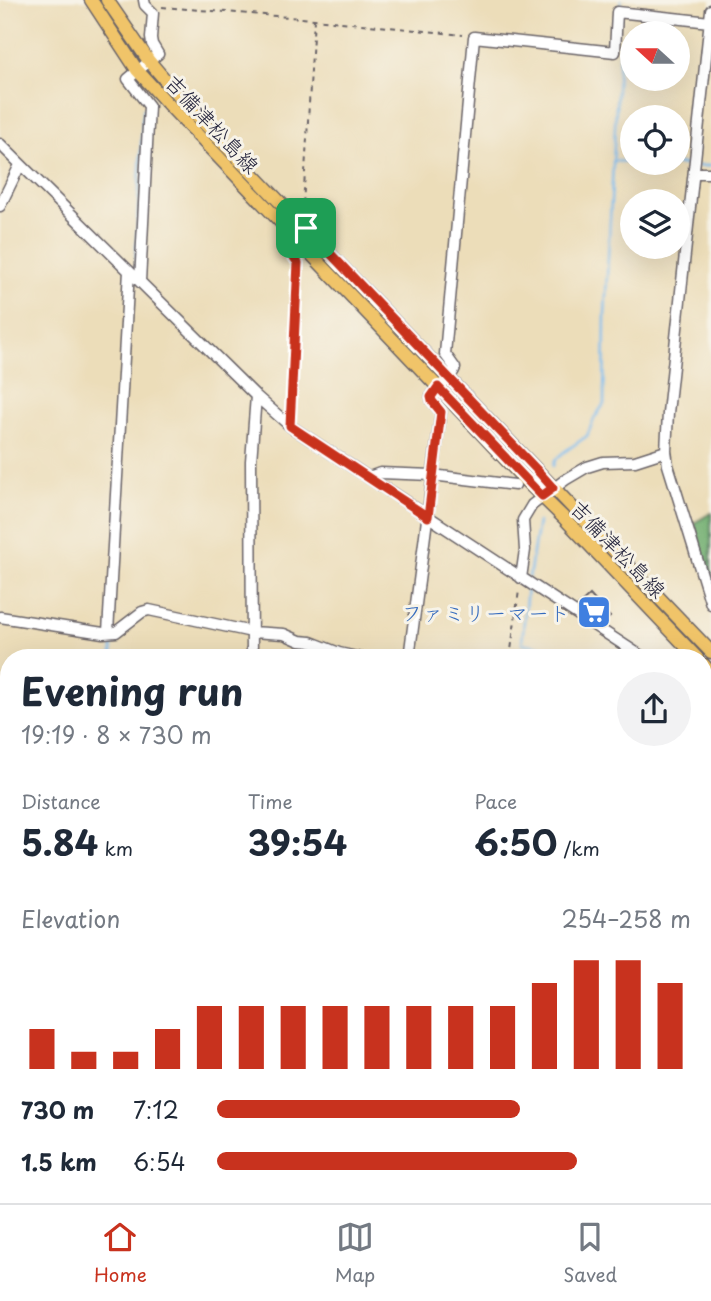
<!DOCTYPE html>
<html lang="en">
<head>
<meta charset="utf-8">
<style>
  body { margin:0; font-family:"Playpen Sans","Klee One",sans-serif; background:#f2f2f3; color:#1f2937; height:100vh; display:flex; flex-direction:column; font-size:26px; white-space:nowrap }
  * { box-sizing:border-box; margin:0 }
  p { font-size:23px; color:#747a83 }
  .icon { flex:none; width:38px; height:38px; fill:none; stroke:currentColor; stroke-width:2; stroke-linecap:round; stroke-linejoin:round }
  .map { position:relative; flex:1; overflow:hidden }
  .sheet { position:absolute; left:0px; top:649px; width:712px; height:555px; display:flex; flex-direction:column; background:#fff; border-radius:28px 28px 0 0; box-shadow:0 7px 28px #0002 }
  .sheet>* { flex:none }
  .needle { width:46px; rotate:291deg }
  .controls { position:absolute; left:620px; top:21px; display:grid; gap:14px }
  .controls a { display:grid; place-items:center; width:70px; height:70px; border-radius:50%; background:#fff; box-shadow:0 7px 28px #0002; font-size:35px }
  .pin { position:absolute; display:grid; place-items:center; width:60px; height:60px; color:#fff; margin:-30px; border-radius:14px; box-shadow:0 4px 10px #0006 }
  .round { display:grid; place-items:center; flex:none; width:74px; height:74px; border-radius:37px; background:#f2f2f3 }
  .head { display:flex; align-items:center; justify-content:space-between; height:119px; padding:0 21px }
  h1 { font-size:38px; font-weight:700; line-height:52px }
  .figures { display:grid; grid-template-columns:repeat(3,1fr); gap:10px; height:119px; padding:7px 21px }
  .figures div { display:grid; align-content:center }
  .figures b { font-size:35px; font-weight:700 }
  .figures small { font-size:19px; font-weight:400 }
  .figures p { font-size:19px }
  .chart { height:196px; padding:14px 21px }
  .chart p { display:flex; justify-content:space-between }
  .chart svg { width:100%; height:126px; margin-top:7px; stroke:#c8321e; stroke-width:6 }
  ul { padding:0 21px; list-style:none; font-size:23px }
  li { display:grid; grid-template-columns:112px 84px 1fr; align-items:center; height:52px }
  li i { height:18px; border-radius:9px; background:#c8321e }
  .tab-bar { display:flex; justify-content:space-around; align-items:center; height:98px; border-top:2px solid #e0e1e3; background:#fff; font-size:19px; color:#747a83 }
  .tab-bar a { display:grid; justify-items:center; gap:4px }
  .tab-bar .active { color:#c8321e }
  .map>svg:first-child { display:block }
</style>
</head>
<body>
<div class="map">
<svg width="711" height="1203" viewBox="0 0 711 1203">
  <rect width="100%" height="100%" fill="#f7f3e8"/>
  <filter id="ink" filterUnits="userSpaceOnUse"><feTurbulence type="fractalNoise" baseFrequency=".0143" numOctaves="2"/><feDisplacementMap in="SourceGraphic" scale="14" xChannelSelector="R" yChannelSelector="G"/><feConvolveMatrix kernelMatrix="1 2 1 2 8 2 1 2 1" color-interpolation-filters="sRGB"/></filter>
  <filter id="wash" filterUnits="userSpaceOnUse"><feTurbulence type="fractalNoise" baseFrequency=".00686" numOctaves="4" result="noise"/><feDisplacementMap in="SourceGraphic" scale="28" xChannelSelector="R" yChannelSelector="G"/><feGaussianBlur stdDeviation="1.57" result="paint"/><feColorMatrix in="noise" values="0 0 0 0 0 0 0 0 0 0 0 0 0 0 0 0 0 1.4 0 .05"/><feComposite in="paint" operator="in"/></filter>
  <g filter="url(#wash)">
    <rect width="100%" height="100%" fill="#ecddb9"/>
    <path fill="#6fad6e" stroke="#486854" stroke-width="2" d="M 711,513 L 711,579 L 694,523 Z
      M 704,825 L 711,835 L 711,1203 L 225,1203 L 231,1195 L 704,1195 Z"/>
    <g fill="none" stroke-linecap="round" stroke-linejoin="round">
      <path stroke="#79bbef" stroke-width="2.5" d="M 621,11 L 621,0
        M 613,161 L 632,162
        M 650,163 L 692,165
        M 698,166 L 711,166
        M 135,271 L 143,109
        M 553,466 L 555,460 L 564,452 L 587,436 L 594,419 L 604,404 L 605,314 L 619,52
        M 529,577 L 538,522
        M 527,587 L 522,643 L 596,658
        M 112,658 L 112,637
        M 206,1195 L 208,1203"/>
    </g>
    <g id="blocks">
      <path fill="#e2b791" d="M 590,595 L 610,617 L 604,622 L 578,606 Z"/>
    </g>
  </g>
  <g filter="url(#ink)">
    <use href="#blocks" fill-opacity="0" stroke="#696367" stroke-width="2"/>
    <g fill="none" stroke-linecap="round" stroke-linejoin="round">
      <g stroke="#696367" stroke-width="13">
        <path id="minor" d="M 711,10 L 668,413 L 666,451 L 668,465 L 711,604
          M 0,144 L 256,396 L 290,426 L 644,658
          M 694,173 L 711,173
          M 0,206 L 20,165
          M 140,282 L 149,106 L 128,79 L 158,54 L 152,44 L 151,38 L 153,13 L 145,5 L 144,0
          M 369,477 L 380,473 L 432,475 L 515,485
          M 521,578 L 525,550 L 523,520 L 532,505 L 565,480 L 587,467 L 603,462 L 635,461 L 666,451
          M 0,617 L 103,633 L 116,632 L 142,612 L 149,610 L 252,632 L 284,634 L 300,641 L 311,642 L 339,653 L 361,658
          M 108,632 L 129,271
          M 252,658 L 251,461 L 256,396
          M 409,658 L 441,412 L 432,401 L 431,397 C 437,386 451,380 455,368 L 445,354 L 474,37 L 615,52 L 617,12 L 710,22
          M 704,697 L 711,702
          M 0,823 L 9,823
          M 138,1203 L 138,1195"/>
      </g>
      <g stroke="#696367" stroke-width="15">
        <path id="major" d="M 91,0 L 137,70 L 168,104 L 438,387 L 525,480 L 565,519 L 697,658
          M 107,0 L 149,61 L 183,101 L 711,652
          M 704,665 L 711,673"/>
      </g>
      <path stroke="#696367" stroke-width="2" stroke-dasharray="5 5" stroke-linecap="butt" d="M 162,7 L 314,19 L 463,35
        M 311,220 L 312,218 L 303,206 L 314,19
        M 288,247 L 298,263 L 290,413
        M 510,658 L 519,590
        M 704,899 L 711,910
        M 704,1027 L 711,1023
        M 560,1203 L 566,1195"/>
      <use href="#minor" stroke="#fff" stroke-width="10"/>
      <use href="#major" stroke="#f0c469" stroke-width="12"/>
    </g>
  </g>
  <g fill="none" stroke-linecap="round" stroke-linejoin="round" filter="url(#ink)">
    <g stroke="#fff" stroke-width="14">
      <path id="route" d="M 306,228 L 536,469 L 553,488 L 542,496 L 438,387 L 431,397 L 432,401 L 441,412 L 428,517 L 290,426 L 298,263 C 282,241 287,243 306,228 Z"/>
    </g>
    <use href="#route" stroke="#c8321e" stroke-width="9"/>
  </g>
  <defs>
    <g id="supermarket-square" transform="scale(1.75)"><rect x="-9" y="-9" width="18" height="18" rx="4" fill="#3f7fe0" stroke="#f7f3e8"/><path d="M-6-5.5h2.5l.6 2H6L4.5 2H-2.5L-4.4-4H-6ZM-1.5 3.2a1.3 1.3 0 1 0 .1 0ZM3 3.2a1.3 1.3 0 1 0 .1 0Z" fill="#fff"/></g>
  </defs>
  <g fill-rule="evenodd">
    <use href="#supermarket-square" x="594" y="612"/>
  </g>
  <g text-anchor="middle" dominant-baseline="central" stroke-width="6" stroke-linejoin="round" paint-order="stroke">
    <g font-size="21" fill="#22223b" stroke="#f7f3e8">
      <text transform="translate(213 123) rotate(47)">吉備津松島線</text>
      <text transform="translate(619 548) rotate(46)">吉備津松島線</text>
    </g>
    <g font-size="21" fill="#366cbe" stroke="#f7f3e8" text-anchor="end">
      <text x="570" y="612">ファミリーマート</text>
    </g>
  </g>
</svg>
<div class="controls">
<a><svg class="needle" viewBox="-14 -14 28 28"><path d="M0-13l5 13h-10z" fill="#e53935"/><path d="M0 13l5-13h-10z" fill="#747a83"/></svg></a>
<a><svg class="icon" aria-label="locate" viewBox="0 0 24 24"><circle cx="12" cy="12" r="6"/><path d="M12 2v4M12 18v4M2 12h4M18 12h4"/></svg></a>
<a><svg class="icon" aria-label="layers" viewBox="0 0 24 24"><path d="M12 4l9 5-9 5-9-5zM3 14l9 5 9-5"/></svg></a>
</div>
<div class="pin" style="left:306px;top:228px;background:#1e9e55"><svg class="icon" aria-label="arrive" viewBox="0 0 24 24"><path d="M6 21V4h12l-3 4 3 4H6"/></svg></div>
<section class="sheet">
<div class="head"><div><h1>Evening run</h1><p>19:19 · 8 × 730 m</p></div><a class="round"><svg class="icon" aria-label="share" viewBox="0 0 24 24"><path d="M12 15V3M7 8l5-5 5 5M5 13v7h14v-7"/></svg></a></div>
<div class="figures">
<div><p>Distance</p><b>5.84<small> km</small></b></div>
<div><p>Time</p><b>39:54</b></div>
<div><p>Pace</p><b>6:50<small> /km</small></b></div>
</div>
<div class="chart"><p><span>Elevation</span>254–258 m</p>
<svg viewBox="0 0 160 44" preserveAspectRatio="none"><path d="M5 44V30M15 44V38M25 44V38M35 44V30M45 44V22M55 44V22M65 44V22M75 44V22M85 44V22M95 44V22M105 44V22M115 44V22M125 44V14M135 44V6M145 44V6M155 44V14"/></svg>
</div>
<ul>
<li><b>730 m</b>7:12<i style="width:64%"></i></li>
<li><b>1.5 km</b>6:54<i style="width:76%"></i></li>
</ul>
</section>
</div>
<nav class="tab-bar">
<a class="active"><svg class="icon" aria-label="home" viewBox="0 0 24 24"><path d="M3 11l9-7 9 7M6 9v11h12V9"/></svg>Home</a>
<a><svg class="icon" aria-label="map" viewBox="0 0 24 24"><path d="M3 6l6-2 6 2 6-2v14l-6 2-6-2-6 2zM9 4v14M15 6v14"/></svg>Map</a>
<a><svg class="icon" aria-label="saved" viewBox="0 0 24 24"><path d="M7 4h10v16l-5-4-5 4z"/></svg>Saved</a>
</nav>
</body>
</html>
